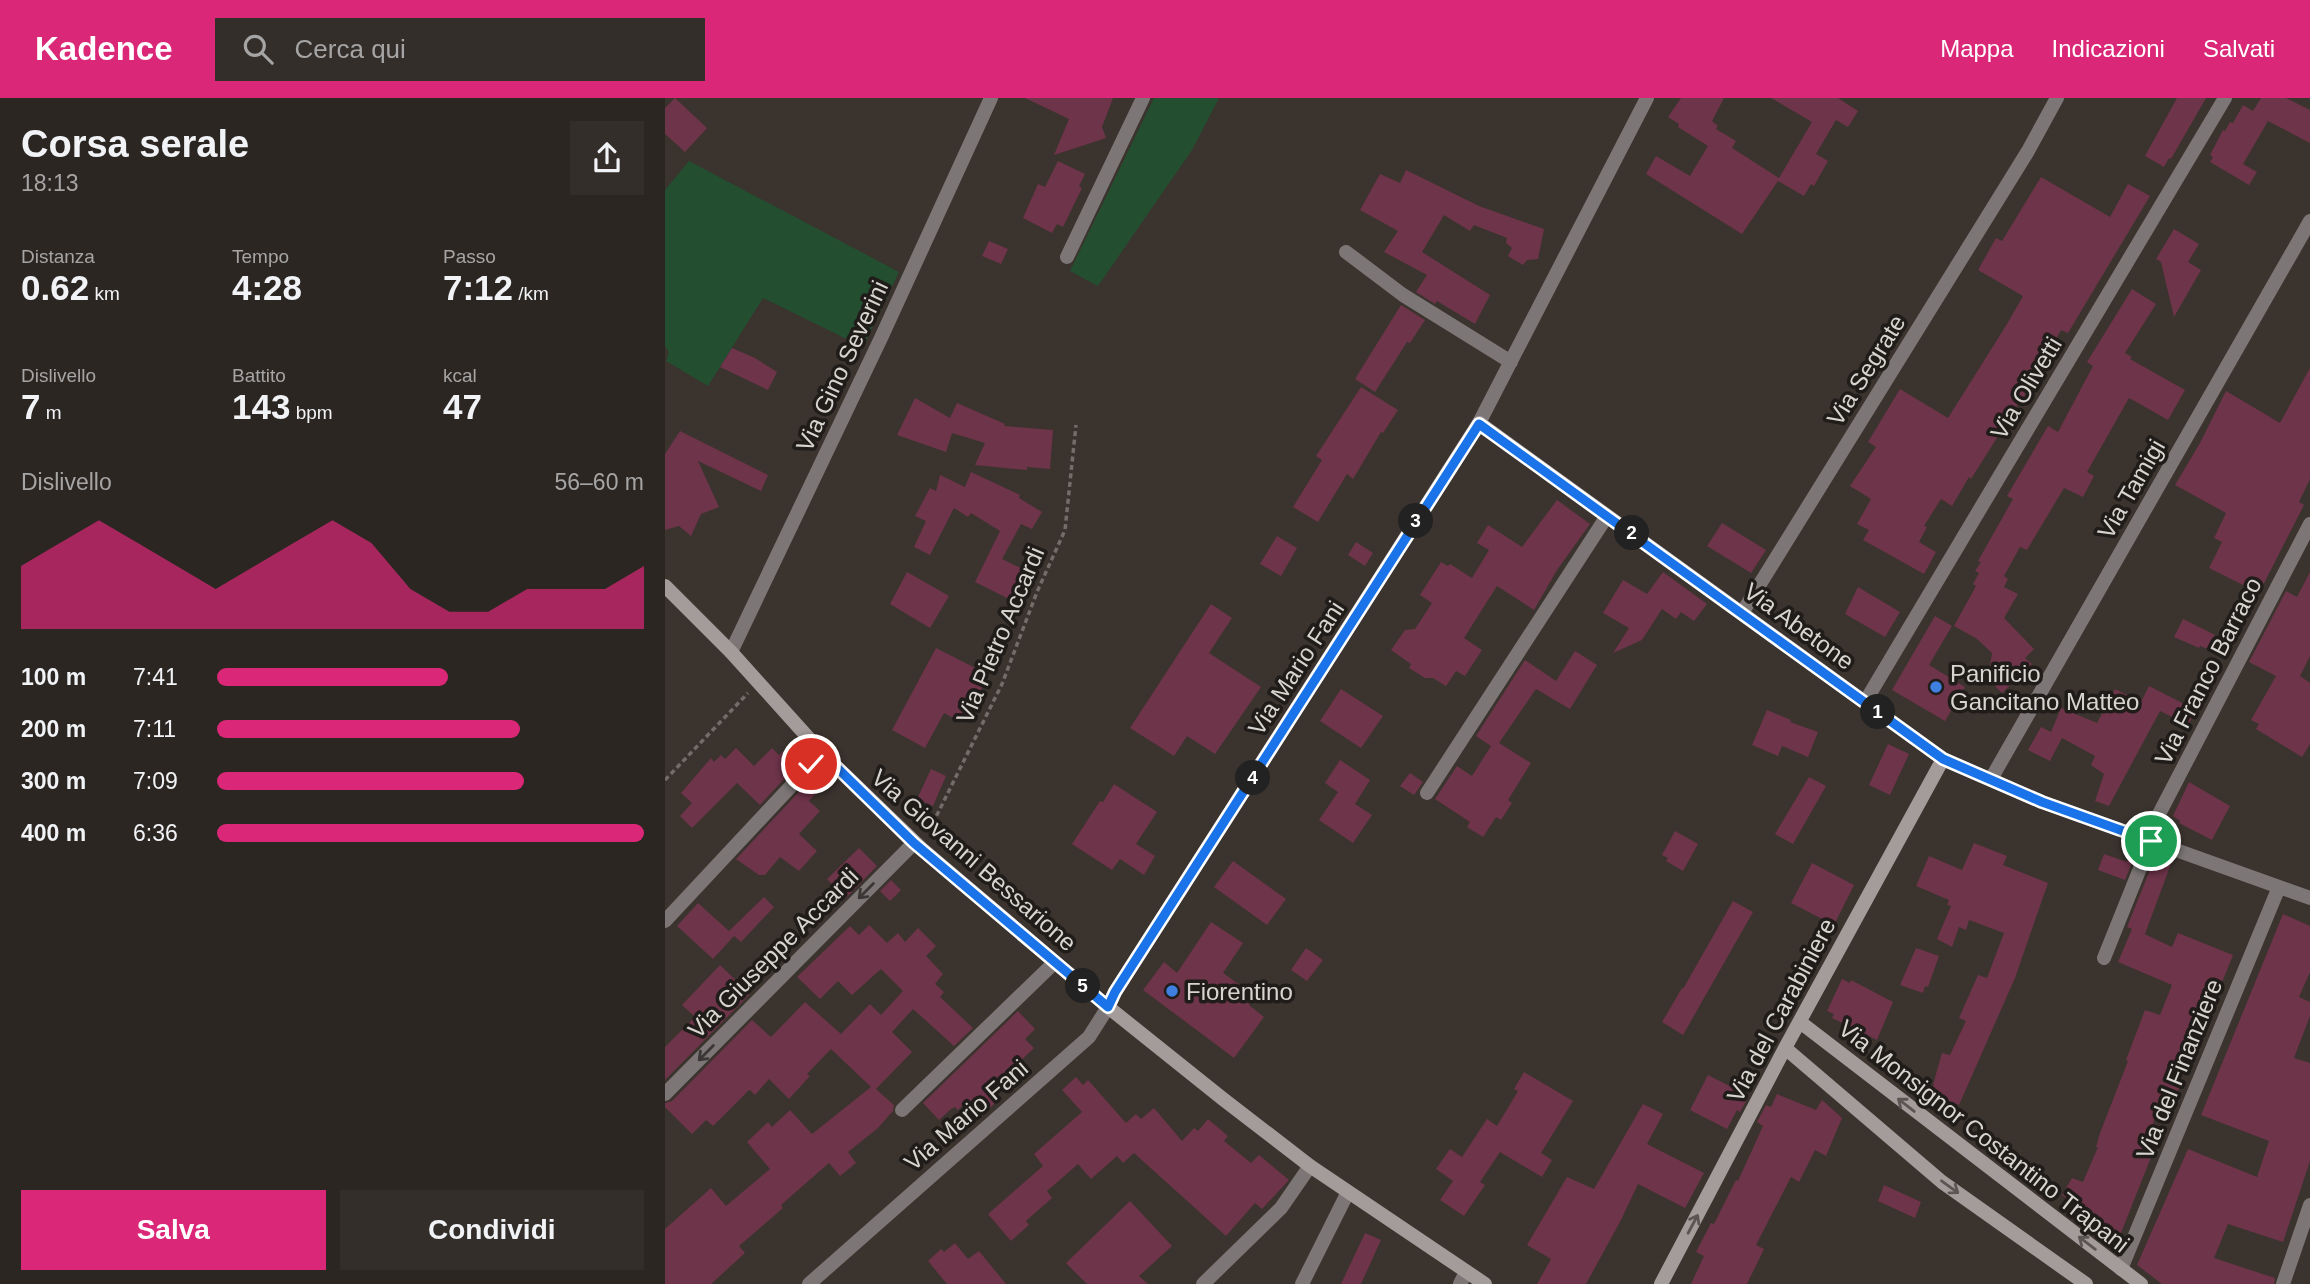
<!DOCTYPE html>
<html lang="it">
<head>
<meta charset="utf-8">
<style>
  body { margin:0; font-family:Arial,sans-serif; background:#342e2a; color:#f1f3f6; height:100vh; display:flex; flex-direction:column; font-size:26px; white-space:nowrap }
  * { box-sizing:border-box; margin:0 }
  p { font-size:23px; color:#a6a5a5 }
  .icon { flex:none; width:38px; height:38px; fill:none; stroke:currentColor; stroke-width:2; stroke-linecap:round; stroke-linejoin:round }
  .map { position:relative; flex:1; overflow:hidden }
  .details { display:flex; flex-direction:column; background:#2c2622; width:665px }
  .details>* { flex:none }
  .pin { position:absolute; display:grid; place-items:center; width:60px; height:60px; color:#fff; margin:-30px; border:4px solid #fff; border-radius:50%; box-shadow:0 2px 7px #0007 }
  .km { position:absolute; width:35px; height:35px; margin:-18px; border-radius:50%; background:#222; color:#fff; font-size:19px; line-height:35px; text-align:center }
  .round { display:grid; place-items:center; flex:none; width:74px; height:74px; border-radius:0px; background:#342e2a }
  .overview { display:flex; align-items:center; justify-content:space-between; height:119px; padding:0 21px }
  h1 { font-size:38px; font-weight:600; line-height:52px }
  .metrics { display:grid; grid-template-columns:repeat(3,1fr); gap:10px; height:119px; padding:7px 21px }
  .metrics div { display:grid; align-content:center }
  .metrics b { font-size:35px; font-weight:600 }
  .metrics small { font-size:19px; font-weight:400 }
  .metrics p { font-size:19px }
  .chart { height:196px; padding:14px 21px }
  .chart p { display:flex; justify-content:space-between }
  .chart svg { width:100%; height:126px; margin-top:7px; fill:#db2777; opacity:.7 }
  .button { display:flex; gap:14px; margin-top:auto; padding:14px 21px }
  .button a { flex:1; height:80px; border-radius:0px; background:#db2777; color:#fff; font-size:28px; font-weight:600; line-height:80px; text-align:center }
  .button a+a { background:#342e2a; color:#f1f3f6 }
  ul { padding:0 21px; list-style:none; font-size:23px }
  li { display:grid; grid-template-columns:112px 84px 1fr; align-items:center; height:52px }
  li i { height:18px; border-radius:9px; background:#db2777 }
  header { display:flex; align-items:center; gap:42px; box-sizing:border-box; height:98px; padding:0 35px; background:#db2777; color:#fff }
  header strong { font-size:33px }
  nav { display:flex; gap:38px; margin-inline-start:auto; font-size:24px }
  .search { width:490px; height:63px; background:#342e2a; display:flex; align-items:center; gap:18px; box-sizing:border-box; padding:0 24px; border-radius:0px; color:#a6a5a5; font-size:26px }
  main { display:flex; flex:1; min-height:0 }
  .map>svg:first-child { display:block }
</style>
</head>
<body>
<header>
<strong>Kadence</strong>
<div class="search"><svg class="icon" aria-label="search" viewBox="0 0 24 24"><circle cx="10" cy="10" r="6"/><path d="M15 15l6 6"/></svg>Cerca qui</div>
<nav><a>Mappa</a><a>Indicazioni</a><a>Salvati</a></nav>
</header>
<main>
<section class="details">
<div class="overview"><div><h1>Corsa serale</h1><p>18:13</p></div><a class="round"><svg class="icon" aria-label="share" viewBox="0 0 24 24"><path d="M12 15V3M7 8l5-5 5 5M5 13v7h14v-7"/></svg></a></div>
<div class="metrics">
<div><p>Distanza</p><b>0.62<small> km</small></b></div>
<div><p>Tempo</p><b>4:28</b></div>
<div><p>Passo</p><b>7:12<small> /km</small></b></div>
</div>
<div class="metrics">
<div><p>Dislivello</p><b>7<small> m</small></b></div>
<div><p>Battito</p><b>143<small> bpm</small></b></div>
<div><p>kcal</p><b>47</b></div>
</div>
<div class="chart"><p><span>Dislivello</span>56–60 m</p>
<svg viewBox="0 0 160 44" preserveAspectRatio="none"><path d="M0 44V22L10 14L20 6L30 14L40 22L50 30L60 22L70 14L80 6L90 14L100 30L110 38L120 38L130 30L140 30L150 30L160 22V44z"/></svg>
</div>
<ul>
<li><b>100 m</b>7:41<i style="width:54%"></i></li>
<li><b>200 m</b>7:11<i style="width:71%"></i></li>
<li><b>300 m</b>7:09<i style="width:72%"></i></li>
<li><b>400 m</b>6:36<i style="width:100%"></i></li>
</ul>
<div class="button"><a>Salva</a><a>Condividi</a></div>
</section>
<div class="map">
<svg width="1645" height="1186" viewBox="0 0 1645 1186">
  <rect width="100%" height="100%" fill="#3b332e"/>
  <path fill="#234f30" d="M 489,0 L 554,0 L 527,52 L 433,188 L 405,173 Z
    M 24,63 L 234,174 L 198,249 L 98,200 L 43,288 L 1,263 L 4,254 L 0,248 L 0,92 Z"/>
  <path fill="#6e344a" d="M 10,0 L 42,30 L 20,54 L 0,36 L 0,10 Z
    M 360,0 L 448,0 L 437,29 L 441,40 L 389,57 L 404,21 Z
    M 1016,0 L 1059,0 L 1047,23 L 1053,28 L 1051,31 L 1071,43 L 1067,50 L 1114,80 L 1147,24 L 1106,0 L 1173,0 L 1193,13 L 1183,29 L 1171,22 L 1151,56 L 1163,63 L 1149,88 L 1146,86 L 1139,98 L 1113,83 L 1077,136 L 981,76 L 991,58 L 1025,78 L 1043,48 L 1013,29 L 1014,26 L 1003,19 Z
    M 1512,0 L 1541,0 L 1506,61 L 1504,60 L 1499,69 L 1480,58 Z
    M 1596,0 L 1621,0 L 1645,12 L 1645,45 L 1603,23 L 1578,66 L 1592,74 L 1584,87 L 1545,64 L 1548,59 L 1545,57 L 1558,32 L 1560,33 L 1565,24 L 1568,25 L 1578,7 L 1588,13 Z
    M 393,63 L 420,76 L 414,88 L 417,90 L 398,129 L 392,126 L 387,135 L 358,120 L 373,86 L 380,89 Z
    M 741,72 L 814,108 L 879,131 L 873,161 L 862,162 L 858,167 L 843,158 L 847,150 L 841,145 L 842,140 L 809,127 L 805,133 L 779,117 L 757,154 L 825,197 L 810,226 L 772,203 L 770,206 L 751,194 L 762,177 L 719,154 L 733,133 L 695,112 L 715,76 L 735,85 Z
    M 1376,79 L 1445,119 L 1463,86 L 1485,98 L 1403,235 L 1396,232 L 1381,259 L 1376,256 L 1359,287 L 1361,309 L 1354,305 L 1306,381 L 1304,379 L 1287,408 L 1276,401 L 1259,428 L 1262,429 L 1254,444 L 1271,454 L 1259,476 L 1198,442 L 1204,432 L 1192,426 L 1206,401 L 1185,388 L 1211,349 L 1203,344 L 1235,291 L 1283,320 L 1342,226 L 1358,198 L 1313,172 L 1331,140 L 1337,143 Z
    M 1509,131 L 1534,146 L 1523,164 L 1536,172 L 1509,219 L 1496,164 L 1491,161 Z
    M 324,143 L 343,151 L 336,166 L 317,158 Z
    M 1467,191 L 1491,206 L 1460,255 L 1467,259 L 1465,261 L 1520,292 L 1503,322 L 1464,300 L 1422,374 L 1429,378 L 1418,399 L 1399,390 L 1362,452 L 1355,449 L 1339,478 L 1343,481 L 1339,489 L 1353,496 L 1339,520 L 1369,551 L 1360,560 L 1367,566 L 1337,595 L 1323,581 L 1327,555 L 1312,541 L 1289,528 L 1311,488 L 1308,486 L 1314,475 L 1310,473 L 1316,464 L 1313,463 L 1348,401 L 1342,398 L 1383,328 L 1393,334 L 1428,268 L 1422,264 Z
    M 736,207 L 760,222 L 745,245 L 742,244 L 710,294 L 690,281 Z
    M 67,250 L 90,260 L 112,274 L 103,292 L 55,269 Z
    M 1645,270 L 1645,381 L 1634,404 L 1639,407 L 1594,495 L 1544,470 L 1557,444 L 1549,440 L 1561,415 L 1510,387 L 1535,345 L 1561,293 L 1615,325 Z
    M 696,289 L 733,312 L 718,335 L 716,334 L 688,381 L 682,376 L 653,424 L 628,409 L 657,362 L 651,358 Z
    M 250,300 L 285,320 L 292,305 L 340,326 L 339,328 L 388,332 L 385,371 L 362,369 L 362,372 L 310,367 L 320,345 L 287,335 L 281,354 L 232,337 Z
    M 15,333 L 103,377 L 96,393 L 33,363 L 54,409 L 36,416 L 26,438 L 14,428 L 0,432 L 0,356 Z
    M 306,374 L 355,397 L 354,400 L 377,414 L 367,431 L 356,426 L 337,461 L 360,472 L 346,502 L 310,484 L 335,433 L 306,415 L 303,419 L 289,410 L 265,457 L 249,449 L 261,423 L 250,418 L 265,390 L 271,393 L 275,377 L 300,389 Z
    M 892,402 L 925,426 L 892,472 L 869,512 L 832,488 L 799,540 L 817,552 L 800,578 L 791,573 L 781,588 L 768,580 L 760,580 L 744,570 L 746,566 L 726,552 L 740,532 L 750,531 L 767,505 L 755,497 L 776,464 L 783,468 L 785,466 L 807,480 L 824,452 L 812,445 L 823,427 L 857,449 Z
    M 1057,425 L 1101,452 L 1086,475 L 1042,448 Z
    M 612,438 L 632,450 L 616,478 L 595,466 Z
    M 691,444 L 708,455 L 700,468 L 683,457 Z
    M 242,474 L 284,498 L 265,530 L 225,506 Z
    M 998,474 L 1042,506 L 1029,523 L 1016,514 L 1011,521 L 997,511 L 977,542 L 948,555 L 964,530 L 938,515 L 958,482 L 982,496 Z
    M 1645,474 L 1645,558 L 1635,578 L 1645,585 L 1645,646 L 1637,659 L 1591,631 L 1594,626 L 1586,622 L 1611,578 L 1584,564 L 1621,493 L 1632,499 Z
    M 1193,489 L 1235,514 L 1220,539 L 1180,516 Z
    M 546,506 L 567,520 L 544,555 L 596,589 L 550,656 L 522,638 L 509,658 L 465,630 Z
    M 1270,518 L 1287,528 L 1264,567 L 1300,589 L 1280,623 L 1227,592 Z
    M 1518,521 L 1550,537 L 1543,551 L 1535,548 L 1534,550 L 1509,539 Z
    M 271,550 L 324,577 L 298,625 L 279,615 L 260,650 L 227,632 Z
    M 910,553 L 932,567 L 905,611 L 871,591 L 834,645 L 866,665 L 843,702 L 847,705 L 836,722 L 831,719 L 818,739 L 802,729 L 805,724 L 770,701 L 792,668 L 807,678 L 826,648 L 811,638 L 860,562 L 891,583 Z
    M 1484,588 L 1531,612 L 1523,627 L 1495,613 L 1444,708 L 1430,703 L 1439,676 L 1426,667 L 1430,658 L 1397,640 L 1385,663 L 1363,652 L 1376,629 L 1386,634 L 1396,610 L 1432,625 L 1450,591 L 1476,604 Z
    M 676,591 L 718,618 L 696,650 L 655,623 Z
    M 1102,612 L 1126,622 L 1125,624 L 1153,634 L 1143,659 L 1117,648 L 1113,658 L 1087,647 Z
    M 1223,646 L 1244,656 L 1225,697 L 1204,687 Z
    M 71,650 L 89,668 L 107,650 L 114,657 L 118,653 L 132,667 L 95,707 L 72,685 L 27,730 L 15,718 L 27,705 L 16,695 L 46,660 L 49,664 L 56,657 L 60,661 Z
    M 675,662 L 705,682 L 690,706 L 707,717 L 688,745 L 654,722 L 673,694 L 660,685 Z
    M 266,671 L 281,678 L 268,708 L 252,701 Z
    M 745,675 L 758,684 L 749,697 L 735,688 Z
    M 1144,679 L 1161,688 L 1128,746 L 1110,736 Z
    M 146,681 L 156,690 L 144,703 L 155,713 L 134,736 L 152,753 L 134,773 L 115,759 L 100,777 L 94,777 L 71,761 Z
    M 1524,684 L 1565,708 L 1547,742 L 1514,725 L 1515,723 L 1508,718 Z
    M 449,686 L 492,714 L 471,746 L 490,758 L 479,777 L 455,761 L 447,772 L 407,746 L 435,703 L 438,704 Z
    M 1010,733 L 1033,746 L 1018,773 L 1001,763 L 1003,760 L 997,757 Z
    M 1309,745 L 1342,758 L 1338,767 L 1383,785 L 1350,880 L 1294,1007 L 1266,996 L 1271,976 L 1277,955 L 1285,957 L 1301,923 L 1294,920 L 1313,877 L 1322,880 L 1339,835 L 1304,822 L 1301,832 L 1294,829 L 1287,849 L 1272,841 L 1286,808 L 1282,807 L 1284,802 L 1251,788 L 1264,758 L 1297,772 Z
    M 194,750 L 212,768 L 181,800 L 162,781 Z
    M 1466,751 L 1472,752 L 1460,782 L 1433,772 L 1439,756 L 1462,764 Z
    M 1491,757 L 1507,763 L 1480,836 L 1473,833 L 1507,849 L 1513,835 L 1568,857 L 1535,939 L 1528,936 L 1510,981 L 1517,983 L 1510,1000 L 1499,996 L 1488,1025 L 1498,1029 L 1454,1140 L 1397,1097 L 1407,1080 L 1418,1084 L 1433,1049 L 1431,1049 L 1435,1035 L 1463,963 L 1461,962 L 1480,912 L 1495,917 L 1507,887 L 1453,864 L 1467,831 L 1462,829 Z
    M 568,763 L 621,801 L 602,827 L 549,789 Z
    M 1147,765 L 1189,787 L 1169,827 L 1126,805 Z
    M 226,782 L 236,792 L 225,803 L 215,793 Z
    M 99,799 L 109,809 L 76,844 L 69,838 L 48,861 L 12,828 L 33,805 L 64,833 Z
    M 1068,803 L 1088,814 L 1018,937 L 997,924 L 1017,890 L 1018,891 Z
    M 1618,816 L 1645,828 L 1645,874 L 1634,899 L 1645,904 L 1645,918 L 1629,960 L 1645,965 L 1645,1063 L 1618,1144 L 1563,1126 L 1549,1160 L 1610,1180 L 1609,1186 L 1497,1186 L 1472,1167 L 1523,1051 L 1592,1079 L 1604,1043 L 1536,1017 Z
    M 546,824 L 578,845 L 558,875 L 590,898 L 584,907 L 599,919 L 569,960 L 478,892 L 499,864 L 512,875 Z
    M 204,827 L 222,845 L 233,835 L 240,844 L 253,830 L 271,848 L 261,858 L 278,876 L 270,886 L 279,894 L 275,899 L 308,930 L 289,948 L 248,911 L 227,934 L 247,954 L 211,991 L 229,1007 L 228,1013 L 213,1030 L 183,1054 L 191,1065 L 175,1078 L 164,1065 L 116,1107 L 118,1110 L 74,1148 L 80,1155 L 46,1186 L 0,1186 L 0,1131 L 46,1090 L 61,1108 L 105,1071 L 82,1044 L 103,1024 L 107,1029 L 125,1012 L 147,1036 L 206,989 L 166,951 L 142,976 L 145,978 L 124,1001 L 104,981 L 90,997 L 85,992 L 83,993 L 48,1028 L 41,1022 L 27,1036 L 0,1009 L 0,1005 L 7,1003 L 87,922 L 106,939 L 140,904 L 176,936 L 205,906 L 216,917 L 238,893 L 216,871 L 187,897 L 173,883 L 155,901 L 132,879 L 185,828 L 194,837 Z
    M 641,850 L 658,862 L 642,883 L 626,872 Z
    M 1251,850 L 1274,858 L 1263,889 L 1260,888 L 1258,895 L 1235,887 Z
    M 55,867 L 85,896 L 0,982 L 0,949 L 30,919 L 17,907 Z
    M 1177,881 L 1185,885 L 1186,882 L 1228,904 L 1212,942 L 1167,920 L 1169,916 L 1162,913 Z
    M 353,913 L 370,931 L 360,941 L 369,950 L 342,976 L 347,981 L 326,1000 L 331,1004 L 320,1015 L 307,1002 L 305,1004 L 303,1002 L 293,1012 L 290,1009 L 286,1011 L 274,1022 L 258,1005 Z
    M 859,974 L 908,1003 L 876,1055 L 887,1062 L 877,1079 L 835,1054 L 815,1084 L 820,1087 L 799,1118 L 775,1102 L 788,1083 L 771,1071 L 785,1051 L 797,1059 L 822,1021 L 832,1028 L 853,993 L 849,991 Z
    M 1043,977 L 1084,998 L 1075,1014 L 1072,1012 L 1062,1031 L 1025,1012 Z
    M 411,979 L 418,987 L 423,982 L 461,1025 L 471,1016 L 476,1021 L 489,1010 L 517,1043 L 529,1030 L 533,1033 L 543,1021 L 563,1038 L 559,1043 L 586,1065 L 594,1057 L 624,1082 L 597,1111 L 590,1105 L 561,1138 L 469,1055 L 458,1065 L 452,1058 L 426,1081 L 413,1066 L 382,1093 L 387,1100 L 361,1123 L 364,1127 L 346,1143 L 323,1116 L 378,1068 L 369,1056 L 417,1014 L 397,992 Z
    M 1112,996 L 1151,1012 L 1157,1002 L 1177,1020 L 1161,1058 L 1150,1052 L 1134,1084 L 1126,1079 L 1091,1147 L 1099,1151 L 1082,1186 L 1026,1186 L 1039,1158 L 1031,1154 L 1046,1125 L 1049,1126 L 1071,1082 L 1073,1083 L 1098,1028 L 1092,1024 L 1101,1007 L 1106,1009 Z
    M 978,1006 L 998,1016 L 982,1046 L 1039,1075 L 1020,1110 L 973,1086 L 956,1122 L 921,1186 L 872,1186 L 886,1161 L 862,1147 L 902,1079 L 929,1091 Z
    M 1219,1087 L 1256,1104 L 1250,1120 L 1213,1103 Z
    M 465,1103 L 507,1148 L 474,1178 L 483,1186 L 422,1186 L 401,1165 Z
    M 700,1135 L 716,1142 L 696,1186 L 676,1186 Z
    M 290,1145 L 303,1161 L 314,1153 L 341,1186 L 282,1186 L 263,1163 L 276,1151 L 279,1154 Z"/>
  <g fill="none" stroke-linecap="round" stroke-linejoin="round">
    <path stroke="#736c68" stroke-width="3.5" stroke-dasharray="5 3.5" stroke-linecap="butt" d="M 0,682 L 83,595
      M 264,733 L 337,586 L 372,494 L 400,432 L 411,327"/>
    <path stroke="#7c7776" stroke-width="14" d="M 681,154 L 738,197 L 846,264
      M 402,159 L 478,0
      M 814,325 L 982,0
      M 1077,515 L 1363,53 L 1392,0
      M 66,554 L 216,240 L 326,0
      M 1200,604 L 1560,0
      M 1278,661 L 1377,704 L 1645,800
      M 1326,681 L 1645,123
      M 762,695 L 942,418
      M 1481,741 L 1645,426
      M 0,823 L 157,655
      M 1439,860 L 1486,743
      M 0,996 L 249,745
      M 237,1012 L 390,864
      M 1456,1171 L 1614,789
      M 144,1186 L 424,939 L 443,909
      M 538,1186 L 616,1110 L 645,1068
      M 637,1186 L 683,1094
      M 795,1186 L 801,1174
      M 1618,1186 L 1645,1107"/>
    <path stroke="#a49c9b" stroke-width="14" d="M 0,488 L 66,554 L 157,655 L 257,751 L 443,909 L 558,1001 L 645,1068 L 820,1186
      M 443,909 L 450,894 L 814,325 L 1278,661 L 1120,950 L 996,1186
      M 1135,924 L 1476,1186
      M 1120,950 L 1277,1084 L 1421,1186"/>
  </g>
  <defs><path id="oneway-shaft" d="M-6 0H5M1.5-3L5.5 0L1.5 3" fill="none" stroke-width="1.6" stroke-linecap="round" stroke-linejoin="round" transform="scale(1.75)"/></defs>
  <g stroke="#3b3736">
    <use href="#oneway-shaft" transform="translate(201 793) rotate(135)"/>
    <use href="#oneway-shaft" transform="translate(41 955) rotate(135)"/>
  </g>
  <g stroke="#5b5654">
    <use href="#oneway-shaft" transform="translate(1241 1007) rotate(-142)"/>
    <use href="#oneway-shaft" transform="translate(1285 1089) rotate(36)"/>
    <use href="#oneway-shaft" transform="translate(1028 1126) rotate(-62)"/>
    <use href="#oneway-shaft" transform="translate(1422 1145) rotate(-143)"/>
  </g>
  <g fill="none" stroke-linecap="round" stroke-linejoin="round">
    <g stroke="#fff" stroke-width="14">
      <path id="route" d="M 146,666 L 157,655 L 249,745 L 443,909 L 450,894 L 814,326 L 1278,661 L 1377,704 L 1486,743"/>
    </g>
    <use href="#route" stroke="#1a73e8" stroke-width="9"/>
  </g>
  <g fill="#3f7fe0" stroke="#1f1c1a" stroke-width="2.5">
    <circle cx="1271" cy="589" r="7"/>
    <circle cx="507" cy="893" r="7"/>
  </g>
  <g text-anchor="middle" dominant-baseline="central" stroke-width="7" stroke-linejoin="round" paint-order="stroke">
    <g font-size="24" fill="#d8d4d0" stroke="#1f1c1a">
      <text transform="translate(177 268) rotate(-65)">Via Gino Severini</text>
      <text transform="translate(1201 272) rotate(-58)">Via Segrate</text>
      <text transform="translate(1361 290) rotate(-59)">Via Olivetti</text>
      <text transform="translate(1466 391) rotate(-60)">Via Tamigi</text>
      <text transform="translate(1134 528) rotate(36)">Via Abetone</text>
      <text transform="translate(335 537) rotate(-67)">Via Pietro Accardi</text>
      <text transform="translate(631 570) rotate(-57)">Via Mario Fani</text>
      <text transform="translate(1543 573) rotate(-63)">Via Franco Barraco</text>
      <text transform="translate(309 762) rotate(41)">Via Giovanni Bessarione</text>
      <text transform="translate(108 855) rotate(-45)">Via Giuseppe Accardi</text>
      <text transform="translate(1116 912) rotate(-62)">Via del Carabiniere</text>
      <text transform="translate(1514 971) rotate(-68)">Via del Finanziere</text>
      <text transform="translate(301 1017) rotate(-41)">Via Mario Fani</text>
      <text transform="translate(1319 1038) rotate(38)">Via Monsignor Costantino Trapani</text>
    </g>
    <g font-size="24" fill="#d8d4d0" stroke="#1f1c1a" text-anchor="start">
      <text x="1285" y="575">Panificio<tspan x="1285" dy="28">Gancitano Matteo</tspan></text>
      <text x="521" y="893">Fiorentino</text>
    </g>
  </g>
</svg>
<div class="pin" style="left:1486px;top:743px;background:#1e9e55"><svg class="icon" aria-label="arrive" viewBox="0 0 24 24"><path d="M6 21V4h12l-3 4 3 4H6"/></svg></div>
<div class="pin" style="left:146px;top:666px;background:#d93025"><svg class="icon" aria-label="check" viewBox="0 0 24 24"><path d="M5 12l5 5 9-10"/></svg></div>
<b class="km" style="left:1213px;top:614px">1</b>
<b class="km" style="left:967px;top:435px">2</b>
<b class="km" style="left:751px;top:423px">3</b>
<b class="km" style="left:588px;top:680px">4</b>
<b class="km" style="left:418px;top:888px">5</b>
</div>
</main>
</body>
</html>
